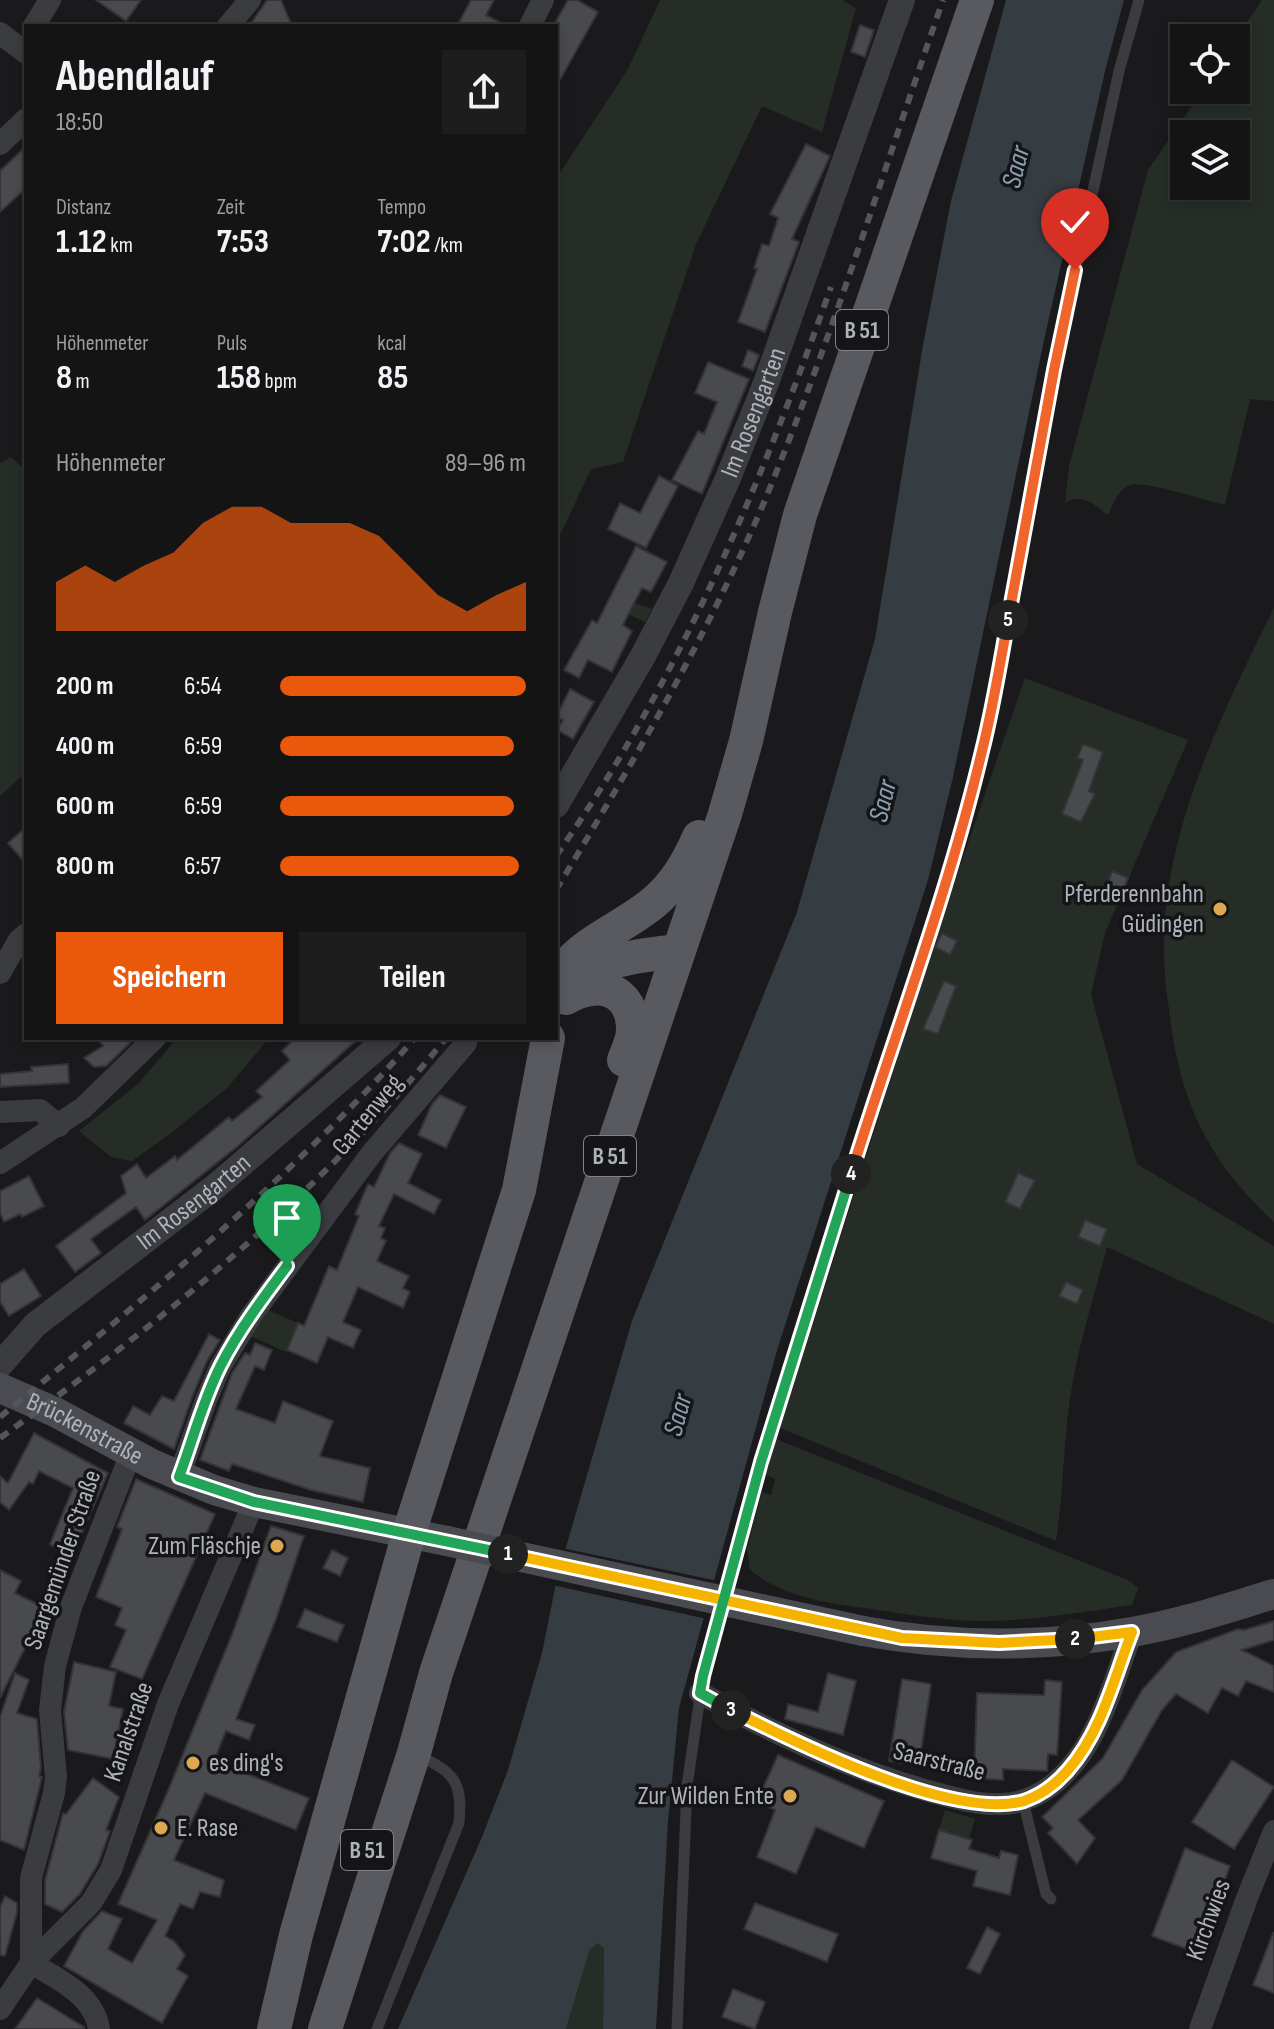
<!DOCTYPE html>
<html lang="de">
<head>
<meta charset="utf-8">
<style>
  body { margin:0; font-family:"Sofia Sans Condensed",sans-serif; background:#1d1d1e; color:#f1f3f6; height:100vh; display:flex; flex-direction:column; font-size:30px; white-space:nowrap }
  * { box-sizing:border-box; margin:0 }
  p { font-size:26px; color:#9d9ea0 }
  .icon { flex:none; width:44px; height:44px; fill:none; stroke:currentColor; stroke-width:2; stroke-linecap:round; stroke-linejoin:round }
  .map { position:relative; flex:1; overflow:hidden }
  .details { position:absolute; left:24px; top:24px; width:534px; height:1016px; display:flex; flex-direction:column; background:#141415; border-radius:0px; box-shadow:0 4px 12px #0003,0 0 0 2px #333334 }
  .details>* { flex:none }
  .tools { position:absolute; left:1170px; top:24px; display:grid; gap:16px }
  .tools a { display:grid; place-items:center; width:80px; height:80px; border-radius:0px; background:#141415; box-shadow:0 4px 12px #0003,0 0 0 2px #333334; font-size:40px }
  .pin { position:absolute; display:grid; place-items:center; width:68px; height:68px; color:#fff; margin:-82px -34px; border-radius:50% 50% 50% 0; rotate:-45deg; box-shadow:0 0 8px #0007 }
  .pin .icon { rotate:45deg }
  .km { position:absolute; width:40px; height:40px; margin:-20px; border-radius:50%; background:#222; color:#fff; font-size:22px; line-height:40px; text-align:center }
  .round { display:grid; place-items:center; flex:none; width:84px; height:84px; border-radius:0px; background:#1d1d1e }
  .summary { display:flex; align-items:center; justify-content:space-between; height:136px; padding:0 32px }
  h1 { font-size:44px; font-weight:700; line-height:60px }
  .figures { display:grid; grid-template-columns:repeat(3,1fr); gap:12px; height:136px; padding:8px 32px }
  .figures div { display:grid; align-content:center }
  .figures b { font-size:34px; font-weight:700 }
  .figures small { font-size:22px; font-weight:400 }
  .figures p { font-size:22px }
  .chart { height:224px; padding:16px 32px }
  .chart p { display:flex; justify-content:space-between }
  .chart svg { width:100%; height:144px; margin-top:8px; fill:#ea580c; opacity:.7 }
  .button { display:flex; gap:16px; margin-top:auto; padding:16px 32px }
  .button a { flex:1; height:92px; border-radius:0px; background:#ea580c; color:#fff; font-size:32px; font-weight:700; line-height:92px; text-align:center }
  .button a+a { background:#1d1d1e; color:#f1f3f6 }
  ul { padding:0 32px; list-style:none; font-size:26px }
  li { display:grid; grid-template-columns:128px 96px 1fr; align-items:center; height:60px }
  li i { height:20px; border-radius:10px; background:#ea580c }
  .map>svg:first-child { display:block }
</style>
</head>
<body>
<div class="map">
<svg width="1274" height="2029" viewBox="0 0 1274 2029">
  <rect width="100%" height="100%" fill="#1a1a1c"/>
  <path fill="#262d27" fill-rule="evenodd" d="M 660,0 L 842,0 L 856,8 L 822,132 L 762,106 L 696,244 L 623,462 L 591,469 L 556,544 L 556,179 L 628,69 Z
    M 1262,0 L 1274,0 L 1274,401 L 1250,399 L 1225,505 C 1207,501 1143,480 1130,485 C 1118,489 1113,505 1108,515 C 1094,505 1083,492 1065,503 L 1069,466 L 1148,170 L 1203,90 L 1236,90 L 1236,39 ZM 1184,134 L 1236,134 L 1236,186 L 1184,186 Z
    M 11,457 L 26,471 L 26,772 L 0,796 L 0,463 Z
    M 628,601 L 652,609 L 645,622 L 622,611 Z
    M 1274,607 L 1274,1222 C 1207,1159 1180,1102 1169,1010 C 1167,993 1164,974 1164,956 C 1161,833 1222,715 1274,607 Z
    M 1025,678 L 1188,740 L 1105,933 L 1091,994 L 1137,1164 L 1274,1246 L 1274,1324 L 1107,1247 C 1095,1293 1080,1340 1072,1386 C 1063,1438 1064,1490 1056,1541 L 780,1428 L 938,930 Z
    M 177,1038 L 269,1038 L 228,1087 L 170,1134 L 132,1161 L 111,1157 L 79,1131 L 139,1083 Z
    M 267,1310 L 298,1323 L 286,1352 L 246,1334 Z
    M 776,1439 L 1130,1581 L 1138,1588 L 1132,1605 C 1082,1612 1030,1621 980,1621 C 941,1620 903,1614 865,1608 C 825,1603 781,1596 750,1570 L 747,1549 L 762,1492 L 771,1495 L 775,1479 L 766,1475 Z
    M 945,1810 L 975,1819 L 969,1839 L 939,1830 Z
    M 598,1943 L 604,1949 L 603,2029 L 566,2029 L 590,1949 L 592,1945 Z"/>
  <path fill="#353d43" d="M 1006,0 L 1124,0 L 1106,67 L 1046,331 L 953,777 L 928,880 L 778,1347 L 679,1708 L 668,1822 L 656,2029 L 603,2029 L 604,1949 L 598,1943 L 590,1949 L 566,2029 L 398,2029 L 482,1837 L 508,1770 L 542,1653 L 557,1578 L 632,1321 L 797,912 L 875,639 L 923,345 L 951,201 Z"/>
  <path fill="#1a1a1c" d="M 562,1548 L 718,1581 L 707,1619 L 552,1585 Z"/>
  <path fill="#494a4e" stroke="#343437" stroke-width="2" d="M 96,0 L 141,0 L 126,21 Z
    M 267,0 L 281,0 L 292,26 L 249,26 Z
    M 471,0 L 494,0 L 486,15 L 507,26 L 457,26 Z
    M 568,0 L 577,0 L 598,12 L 556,87 L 556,21 Z
    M 860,25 L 874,30 L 865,57 L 851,52 Z
    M 806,144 L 830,156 L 792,239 L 799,242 L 765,332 L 738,322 L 757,269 L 754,268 L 762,244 L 769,246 L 778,218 L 770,214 Z
    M 26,146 L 26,188 L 0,212 L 0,171 Z
    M 748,350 L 759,355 L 753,371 L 742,366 Z
    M 708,362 L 749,379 L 702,494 L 672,480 L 698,431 L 704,434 L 717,402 L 695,393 Z
    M 659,476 L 678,486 L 646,548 L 608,529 L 620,503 L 640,513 Z
    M 636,546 L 667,562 L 651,592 L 642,588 L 623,625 L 632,631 L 612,672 L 588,660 L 579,678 L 564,670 L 592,620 L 597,623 Z
    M 570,689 L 594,702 L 573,739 L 557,730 L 563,720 L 556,717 Z
    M 1083,744 L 1103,752 L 1089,791 L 1095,794 L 1081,822 L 1062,814 L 1083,760 L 1077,758 Z
    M 26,827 L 26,864 L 8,843 Z
    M 1112,871 L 1128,878 L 1123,892 L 1107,885 Z
    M 942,933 L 957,941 L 950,955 L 935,947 Z
    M 944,981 L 956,986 L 938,1034 L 923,1029 Z
    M 97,1038 L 127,1038 L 130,1043 L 106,1066 L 94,1067 L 84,1058 L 103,1046 Z
    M 295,1038 L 359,1038 L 238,1146 L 145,1220 L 136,1207 L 91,1239 L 101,1253 L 75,1272 L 56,1246 L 126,1193 L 121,1176 L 137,1164 L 146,1178 L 175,1156 L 177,1160 L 229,1117 L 232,1121 L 262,1097 L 256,1091 L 290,1060 L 282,1051 Z
    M 68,1064 L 69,1083 L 0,1087 L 0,1074 L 32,1071 L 31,1067 Z
    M 440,1095 L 466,1107 L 446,1148 L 418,1135 L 432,1104 Z
    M 399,1143 L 422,1154 L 408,1183 L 441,1200 L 434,1214 L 394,1194 L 379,1226 L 385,1228 L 381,1238 L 386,1241 L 377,1261 L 409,1276 L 403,1288 L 410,1292 L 403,1308 L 358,1287 L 343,1322 L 361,1330 L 353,1348 L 328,1337 L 317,1363 L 287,1350 L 298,1323 L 304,1326 L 329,1266 L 337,1270 L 359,1216 L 355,1214 L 368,1184 L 374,1187 L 390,1153 Z
    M 1018,1173 L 1035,1180 L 1020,1209 L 1005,1202 Z
    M 29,1176 L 44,1206 L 22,1217 L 20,1214 L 4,1222 L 0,1213 L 0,1191 Z
    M 1085,1220 L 1107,1229 L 1100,1246 L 1078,1237 Z
    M 24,1269 L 41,1296 L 9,1316 L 0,1302 L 0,1284 Z
    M 1066,1282 L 1083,1290 L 1077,1304 L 1059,1296 Z
    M 209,1334 L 220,1340 L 207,1361 L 193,1395 L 174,1449 L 124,1423 L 133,1406 L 150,1415 L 162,1396 L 174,1401 Z
    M 255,1343 L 272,1350 L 264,1370 L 255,1366 L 236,1409 L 275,1423 L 283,1401 L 333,1421 L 320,1456 L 370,1468 L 363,1502 L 311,1490 L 232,1464 L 229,1471 L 200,1460 L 232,1373 L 245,1353 L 250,1355 Z
    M 34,1433 L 108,1473 L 70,1560 L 50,1544 L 73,1488 L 39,1471 L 33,1484 L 29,1482 L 9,1510 L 0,1502 L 0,1476 L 8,1483 Z
    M 136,1479 L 215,1514 L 142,1679 L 110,1667 L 126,1630 L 115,1625 L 122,1608 L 96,1597 L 122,1529 L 117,1527 Z
    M 271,1526 L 304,1536 L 276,1619 L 236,1719 L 255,1725 L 249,1740 L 226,1731 L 214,1761 L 309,1798 L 296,1830 L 205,1793 L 174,1860 L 224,1880 L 220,1897 L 200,1892 L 193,1909 L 180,1904 L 165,1936 L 174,1941 L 185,1955 L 177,1969 L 188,1976 L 162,2023 L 64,1966 L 83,1931 L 102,1911 L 122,1919 L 108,1949 L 132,1963 L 157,1920 L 118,1904 L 167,1793 L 233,1632 Z
    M 332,1550 L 348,1558 L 340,1576 L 323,1568 Z
    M 0,1570 L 21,1581 L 15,1593 L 45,1608 L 0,1698 Z
    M 305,1609 L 344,1625 L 337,1642 L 297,1627 Z
    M 1274,1621 L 1274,1640 L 1242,1650 L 1274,1666 L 1274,1692 L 1246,1681 L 1238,1696 L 1222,1688 L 1208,1713 L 1176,1694 L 1162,1710 L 1122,1780 L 1078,1820 L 1095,1838 L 1077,1864 L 1048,1833 L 1053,1828 L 1042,1817 L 1103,1758 L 1142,1690 L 1176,1652 L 1238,1629 L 1244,1630 Z
    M 74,1662 L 116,1672 L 109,1706 L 123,1709 L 113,1759 L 68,1750 L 64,1712 Z
    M 15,1673 L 29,1680 L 17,1713 L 37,1719 L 41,1768 L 39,1776 L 42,1777 L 24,1850 L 0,1840 L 0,1717 Z
    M 828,1673 L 856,1681 L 843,1735 L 785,1719 L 788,1704 L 818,1712 Z
    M 902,1679 L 931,1684 L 919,1766 L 889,1761 Z
    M 1045,1680 L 1062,1682 L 1057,1755 L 1048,1754 L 1047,1771 L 1003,1769 L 1003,1780 L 974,1778 L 977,1693 L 1044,1695 Z
    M 778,1755 L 884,1801 L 864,1848 L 816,1827 L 796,1874 L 757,1857 L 775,1810 L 757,1801 Z
    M 1232,1760 L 1274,1787 L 1234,1849 L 1192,1822 Z
    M 93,1778 L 119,1797 L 106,1830 L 110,1831 L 98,1864 L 80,1894 L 62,1912 L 45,1904 L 45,1880 L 63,1813 L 66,1814 Z
    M 939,1830 L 972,1840 L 969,1849 L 999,1858 L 1001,1851 L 1018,1855 L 1010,1895 L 973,1886 L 977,1871 L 931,1858 Z
    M 1185,1848 L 1230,1866 L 1197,1953 L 1152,1936 Z
    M 5,1896 L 17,1903 L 17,1912 L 5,1956 L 0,1955 L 0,1907 Z
    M 755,1903 L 838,1934 L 827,1962 L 744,1929 Z
    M 987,1927 L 1000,1934 L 980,1974 L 967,1968 Z
    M 1273,1933 L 1274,1933 L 1274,1993 L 1253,1985 Z
    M 733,1989 L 765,2002 L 755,2029 L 722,2017 Z
    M 37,1998 L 84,2027 L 84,2029 L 15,2029 Z"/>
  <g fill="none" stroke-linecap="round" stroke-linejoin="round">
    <path stroke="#3b3c40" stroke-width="11" d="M 1023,1801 L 1046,1894 L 1051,1899
      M 377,2029 L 459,1823 C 463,1781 454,1773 418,1755
      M 677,2029 L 687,1786 L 703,1676 L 770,1432 L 922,956 L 974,785 L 990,717 L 1054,370 L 1119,71 L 1139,0"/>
    <path stroke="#3b3c40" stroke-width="22" d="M 34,26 L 50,0
      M 228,26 L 250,0
      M 530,26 L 543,0
      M 0,33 L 26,53
      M 0,144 L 26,119
      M 0,973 L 19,940 L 26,934
      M 0,1112 L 40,1110 L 59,1126
      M 0,1163 L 83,1108 L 155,1038
      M 179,1477 L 206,1400 L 220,1367 L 251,1316 L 372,1153 L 466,1043
      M 700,1693 C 773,1733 847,1768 928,1791 C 951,1797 976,1805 1000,1804 C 1019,1804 1036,1797 1051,1786 C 1098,1750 1112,1685 1132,1632
      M 31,1963 L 31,1878 L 54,1793 L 56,1777 L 50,1710 L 55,1666 L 71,1607 L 131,1453
      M 31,1963 C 58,1979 94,1995 99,2029
      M 0,2009 L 31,1963 L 91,1903 L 111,1870 L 168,1704 L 254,1502
      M 1200,2029 L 1247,1898 L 1274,1831"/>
    <g stroke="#3b3c40" stroke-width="26">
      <path id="s1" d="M 556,805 L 643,656 L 681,583 L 728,478 L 766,383 L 902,0"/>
      <path id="s2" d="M 0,1365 L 35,1325 L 216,1186 L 388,1038"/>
    </g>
    <g stroke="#4a4b50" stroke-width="30">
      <path id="s3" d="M 0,1388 L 55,1412 L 152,1464 L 214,1490 L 254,1502 L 447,1541"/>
      <path d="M 863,1631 C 950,1647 1044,1648 1132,1632 C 1180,1624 1227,1608 1274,1594"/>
    </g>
    <path stroke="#585a5f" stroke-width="34" d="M 556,982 C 575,943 621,930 653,903 C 675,885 688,862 699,837
      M 573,988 C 595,958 645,955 679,951
      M 566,998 C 597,979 633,988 633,1030 C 633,1040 628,1050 624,1060
      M 274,2029 L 296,1935 L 409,1533 L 519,1190 L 548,1038
      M 325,2029 L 414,1753 L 436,1673 L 725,814 L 746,741 L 775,612 L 800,515 L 977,0"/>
    <path stroke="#55565b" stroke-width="6" stroke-dasharray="10 8" stroke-linecap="butt" d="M 556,856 C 678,682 760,487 831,287
      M 556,890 C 631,766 705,640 762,507 C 831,342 884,169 943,0
      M 0,1417 C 145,1298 291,1179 415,1038
      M 0,1438 C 165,1319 317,1197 446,1038"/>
    <path stroke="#4a4b50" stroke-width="30" d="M 447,1541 L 863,1631"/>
  </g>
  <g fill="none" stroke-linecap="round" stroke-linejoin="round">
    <g stroke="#fff" stroke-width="16">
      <path id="split-1" d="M 287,1266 C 263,1298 239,1330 221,1365 C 203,1400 193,1440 179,1477 L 254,1502 L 508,1554"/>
    </g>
    <g stroke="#fff" stroke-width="16">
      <path id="split-2" d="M 508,1554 L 902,1638 L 999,1643 L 1075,1639"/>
    </g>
    <g stroke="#fff" stroke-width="16">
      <path id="split-3" d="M 731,1710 C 796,1743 953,1821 1024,1801 C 1041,1795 1057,1783 1068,1770 C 1102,1731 1114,1678 1132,1632 L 1075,1639"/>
    </g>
    <g stroke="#fff" stroke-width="16">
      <path id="split-4" d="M 731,1710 L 700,1693 L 703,1676 L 761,1462 L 851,1174"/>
    </g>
    <g stroke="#fff" stroke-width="16">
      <path id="split-5" d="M 851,1174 C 895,1033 948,894 982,751 C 993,708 1000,664 1008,620"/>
    </g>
    <g stroke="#fff" stroke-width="16">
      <path id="split-6" d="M 1008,620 L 1054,370 L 1075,270"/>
    </g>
    <use href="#split-1" stroke="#22a559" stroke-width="10"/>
    <use href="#split-2" stroke="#f5b400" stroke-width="10"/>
    <use href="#split-3" stroke="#f5b400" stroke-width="10"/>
    <use href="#split-4" stroke="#22a559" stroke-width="10"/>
    <use href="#split-5" stroke="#f0652b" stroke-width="10"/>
    <use href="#split-6" stroke="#f0652b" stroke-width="10"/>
  </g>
  <g fill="#dda850" stroke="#151517" stroke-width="3">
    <circle cx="1220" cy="909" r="8"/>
    <circle cx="277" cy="1546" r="8"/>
    <circle cx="193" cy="1763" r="8"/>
    <circle cx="790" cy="1796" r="8"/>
    <circle cx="161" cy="1828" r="8"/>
  </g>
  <g text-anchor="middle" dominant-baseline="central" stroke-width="7" stroke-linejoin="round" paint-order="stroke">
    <g fill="#151517" stroke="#808389" stroke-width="2">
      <rect x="836" y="310" width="52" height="40" rx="6"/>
      <rect x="584" y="1136" width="52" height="40" rx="6"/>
      <rect x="341" y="1830" width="52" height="40" rx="6"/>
    </g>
    <g font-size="24" font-weight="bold" fill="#aeb2ba">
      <text x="862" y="330">B 51</text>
      <text x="610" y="1156">B 51</text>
      <text x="367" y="1850">B 51</text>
    </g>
    <g font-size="26" fill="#aeb2ba" stroke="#151517">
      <text stroke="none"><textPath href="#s1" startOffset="440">Im Rosengarten</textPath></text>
      <text transform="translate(368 1115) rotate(-51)">Gartenweg</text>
      <text stroke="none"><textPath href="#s2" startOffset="254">Im Rosengarten</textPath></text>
      <text stroke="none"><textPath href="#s3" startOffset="94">Brückenstraße</textPath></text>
      <text transform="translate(63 1560) rotate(-71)">Saargemünder Straße</text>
      <text transform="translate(129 1732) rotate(-71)">Kanalstraße</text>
      <text transform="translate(939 1762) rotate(14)">Saarstraße</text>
      <text transform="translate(1209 1920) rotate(-70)">Kirchwies</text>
    </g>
    <g font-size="26" fill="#aeb2ba" stroke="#151517" text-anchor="end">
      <text x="1204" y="894">Pferderennbahn<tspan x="1204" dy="30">Güdingen</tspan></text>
      <text x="261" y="1546">Zum Fläschje</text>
      <text x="209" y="1763" text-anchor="start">es ding's</text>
      <text x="774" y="1796">Zur Wilden Ente</text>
      <text x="177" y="1828" text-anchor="start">E. Rase</text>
    </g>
    <g font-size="28" font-style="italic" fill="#8aa0b0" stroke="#151517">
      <text transform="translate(1016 167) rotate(-76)">Saar</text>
      <text transform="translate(883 801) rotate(-76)">Saar</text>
      <text transform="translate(678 1415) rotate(-75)">Saar</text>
    </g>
  </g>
</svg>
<div class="tools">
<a><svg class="icon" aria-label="locate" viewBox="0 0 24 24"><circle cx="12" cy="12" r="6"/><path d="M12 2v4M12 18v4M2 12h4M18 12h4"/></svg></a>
<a><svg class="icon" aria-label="layers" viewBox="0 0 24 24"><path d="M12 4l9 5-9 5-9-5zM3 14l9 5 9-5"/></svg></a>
</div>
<div class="pin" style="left:287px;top:1266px;background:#1e9e55"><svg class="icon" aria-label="arrive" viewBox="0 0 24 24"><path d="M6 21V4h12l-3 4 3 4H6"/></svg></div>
<div class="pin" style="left:1075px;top:270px;background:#d93025"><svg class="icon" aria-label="check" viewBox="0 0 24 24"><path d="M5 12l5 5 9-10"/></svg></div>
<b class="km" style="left:508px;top:1554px">1</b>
<b class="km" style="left:1075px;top:1639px">2</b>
<b class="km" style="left:731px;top:1710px">3</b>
<b class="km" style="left:851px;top:1174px">4</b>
<b class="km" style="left:1008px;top:620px">5</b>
<section class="details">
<div class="summary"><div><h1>Abendlauf</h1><p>18:50</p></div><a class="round"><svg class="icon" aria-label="share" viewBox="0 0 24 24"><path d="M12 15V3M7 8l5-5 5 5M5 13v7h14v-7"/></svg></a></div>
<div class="figures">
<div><p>Distanz</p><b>1.12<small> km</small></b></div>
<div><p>Zeit</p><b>7:53</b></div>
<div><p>Tempo</p><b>7:02<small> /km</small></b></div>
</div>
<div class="figures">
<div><p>Höhenmeter</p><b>8<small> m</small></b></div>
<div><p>Puls</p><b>158<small> bpm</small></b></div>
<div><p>kcal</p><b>85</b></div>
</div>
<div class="chart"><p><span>Höhenmeter</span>89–96 m</p>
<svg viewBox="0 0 160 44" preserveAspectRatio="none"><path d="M0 44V29L10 24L20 29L30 24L40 20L50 11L60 6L70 6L80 11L90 11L100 11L110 15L120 24L130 33L140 38L150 33L160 29V44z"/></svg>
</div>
<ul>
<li><b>200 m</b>6:54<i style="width:100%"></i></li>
<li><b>400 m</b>6:59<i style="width:95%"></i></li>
<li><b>600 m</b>6:59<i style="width:95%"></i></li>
<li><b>800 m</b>6:57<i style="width:97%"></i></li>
</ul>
<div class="button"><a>Speichern</a><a>Teilen</a></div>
</section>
</div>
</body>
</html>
